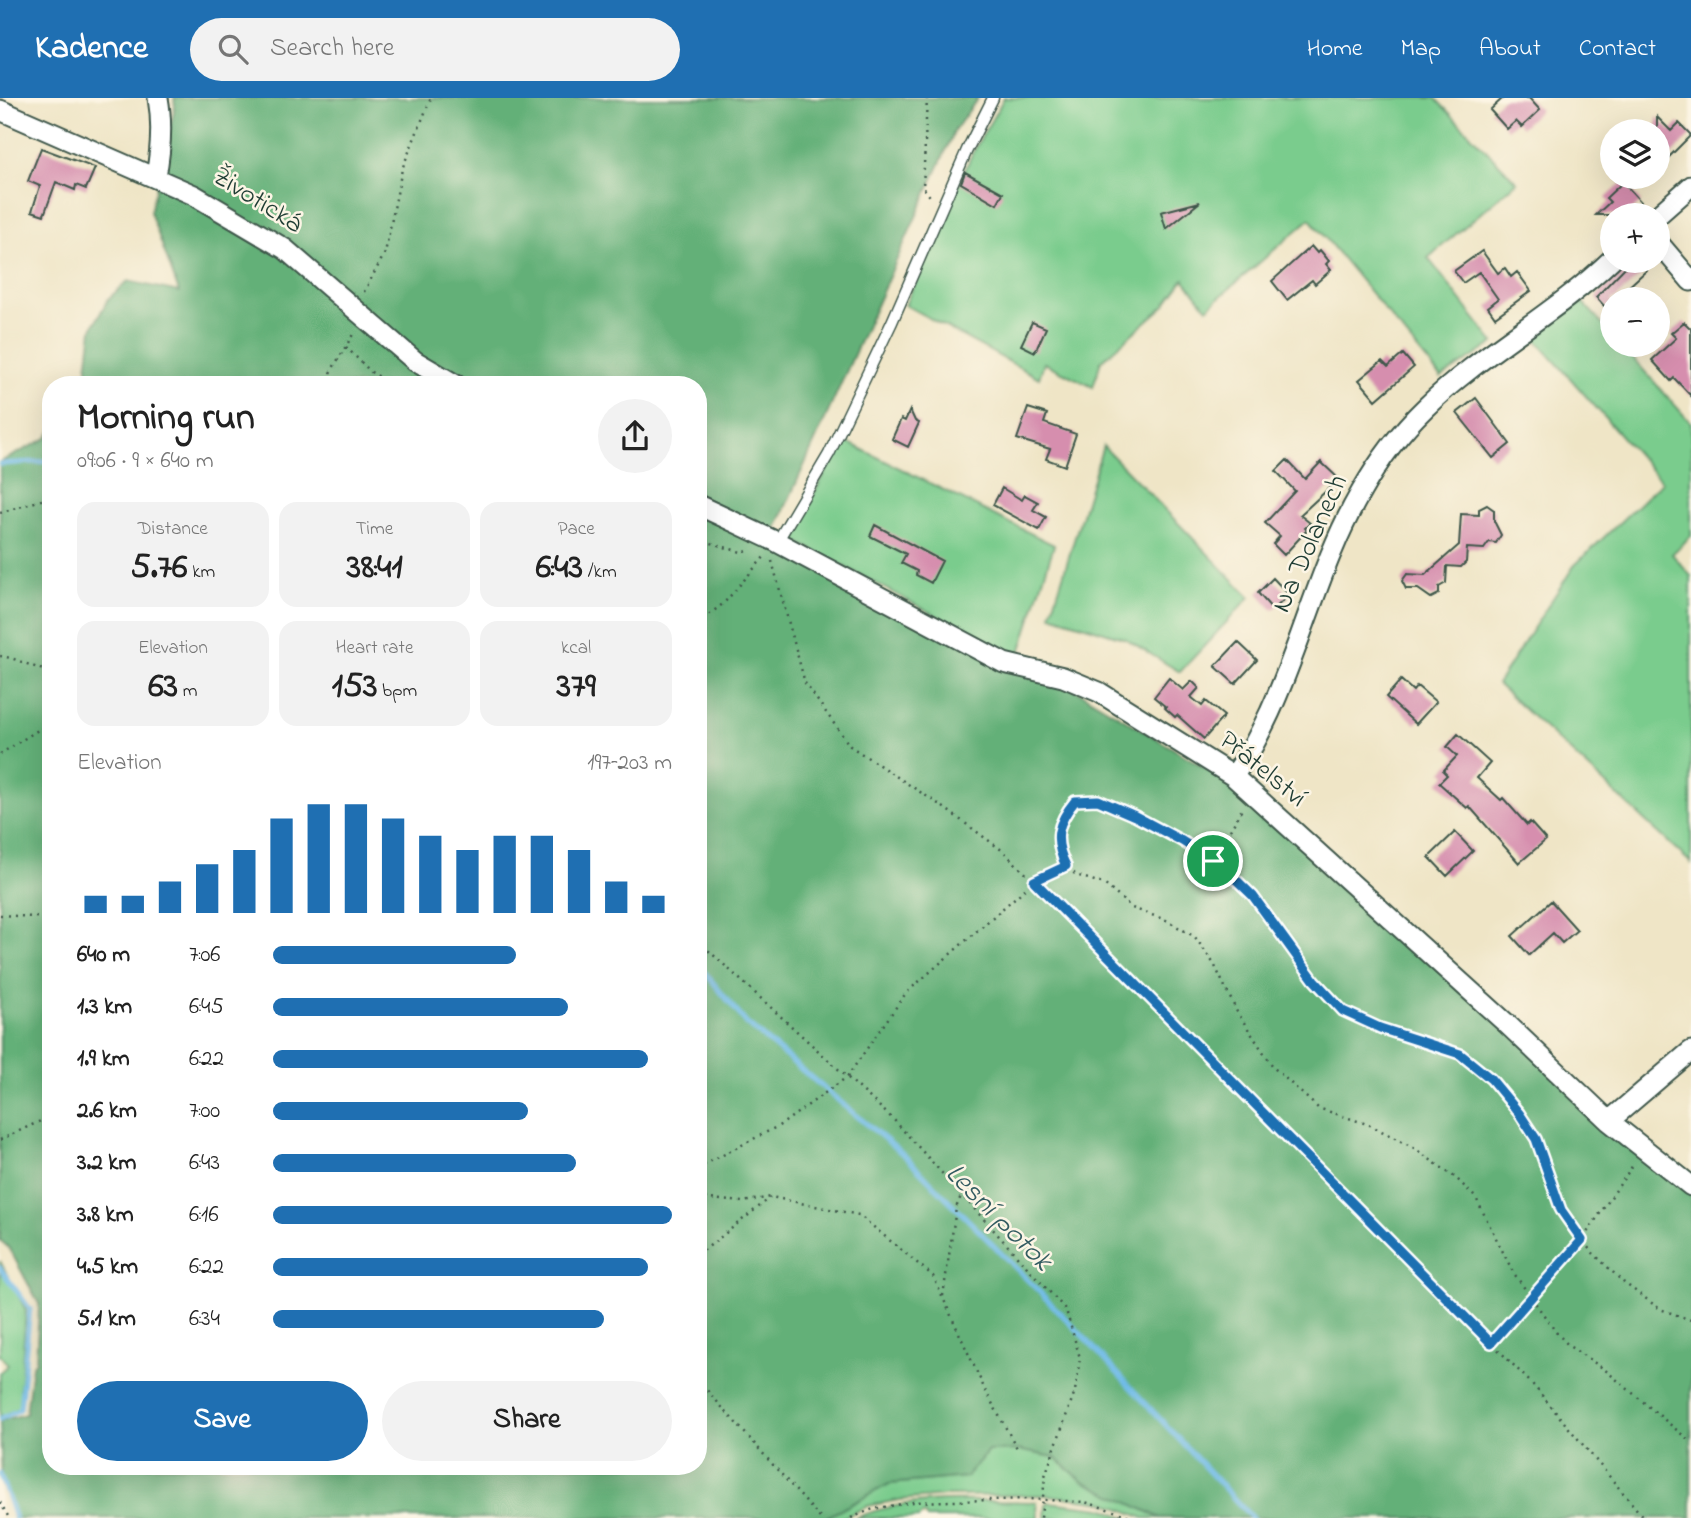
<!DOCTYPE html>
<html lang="en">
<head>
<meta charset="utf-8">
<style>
  body { margin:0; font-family:"Indie Flower",sans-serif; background:#f2f2f2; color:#222; height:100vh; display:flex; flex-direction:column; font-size:26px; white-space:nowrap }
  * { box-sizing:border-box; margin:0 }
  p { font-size:23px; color:#767676 }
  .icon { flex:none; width:38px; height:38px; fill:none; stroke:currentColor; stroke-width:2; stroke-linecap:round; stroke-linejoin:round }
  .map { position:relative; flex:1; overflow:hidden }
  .details { position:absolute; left:42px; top:278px; width:665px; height:1099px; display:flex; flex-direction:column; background:#fff; border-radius:28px; box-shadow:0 7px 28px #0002 }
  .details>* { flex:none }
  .tools { position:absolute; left:1600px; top:21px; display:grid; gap:14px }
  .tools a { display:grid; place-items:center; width:70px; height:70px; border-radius:50%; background:#fff; box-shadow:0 7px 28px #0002; font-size:35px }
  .pin { position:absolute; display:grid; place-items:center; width:60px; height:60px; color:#fff; margin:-30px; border:4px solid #fff; border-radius:50%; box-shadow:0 2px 7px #0007 }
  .round { display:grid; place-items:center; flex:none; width:74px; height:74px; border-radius:37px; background:#f2f2f2 }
  .overview { display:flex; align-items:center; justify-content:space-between; height:119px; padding:0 35px }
  h1 { font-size:38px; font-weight:700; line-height:52px }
  .figures { display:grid; grid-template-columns:repeat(3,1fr); gap:10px; height:119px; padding:7px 35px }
  .figures div { display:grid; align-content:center; border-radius:18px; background:#f2f2f2; text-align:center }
  .figures b { font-size:35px; font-weight:700 }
  .figures small { font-size:19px; font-weight:400 }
  .figures p { font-size:19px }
  .chart { height:196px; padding:14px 35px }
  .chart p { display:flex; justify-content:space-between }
  .chart svg { width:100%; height:126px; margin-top:7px; stroke:#1f6fb2; stroke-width:6 }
  .action { display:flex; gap:14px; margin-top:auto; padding:14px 35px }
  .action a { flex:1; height:80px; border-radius:42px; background:#1f6fb2; color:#fff; font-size:28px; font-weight:700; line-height:80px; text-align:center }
  .action a+a { background:#f2f2f2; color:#222 }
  ul { padding:0 35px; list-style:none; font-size:23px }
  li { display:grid; grid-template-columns:112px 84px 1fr; align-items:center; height:52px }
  li i { height:18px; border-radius:9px; background:#1f6fb2 }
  header { display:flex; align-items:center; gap:42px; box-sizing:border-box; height:98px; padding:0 35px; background:#1f6fb2; color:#fff }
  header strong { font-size:33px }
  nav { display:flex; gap:38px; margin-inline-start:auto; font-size:24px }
  .search { width:490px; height:63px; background:#f2f2f2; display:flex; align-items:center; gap:18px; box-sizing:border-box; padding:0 24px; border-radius:38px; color:#767676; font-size:26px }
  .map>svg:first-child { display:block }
</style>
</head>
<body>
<header>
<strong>Kadence</strong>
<div class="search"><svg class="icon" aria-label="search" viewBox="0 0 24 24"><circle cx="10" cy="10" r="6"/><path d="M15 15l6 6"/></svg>Search here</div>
<nav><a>Home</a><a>Map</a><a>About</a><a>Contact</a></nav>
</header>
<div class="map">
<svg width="1691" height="1420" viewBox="0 0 1691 1420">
  <rect width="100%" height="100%" fill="#fcf5e5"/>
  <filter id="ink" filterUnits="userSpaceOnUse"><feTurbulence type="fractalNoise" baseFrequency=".0143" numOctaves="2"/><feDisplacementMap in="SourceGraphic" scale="14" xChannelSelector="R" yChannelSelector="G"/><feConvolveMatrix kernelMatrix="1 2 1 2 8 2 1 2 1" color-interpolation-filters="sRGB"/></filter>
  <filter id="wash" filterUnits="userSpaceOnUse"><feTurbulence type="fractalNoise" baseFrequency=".00686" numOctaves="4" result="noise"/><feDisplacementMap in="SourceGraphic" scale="28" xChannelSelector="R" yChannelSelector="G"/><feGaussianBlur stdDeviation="1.57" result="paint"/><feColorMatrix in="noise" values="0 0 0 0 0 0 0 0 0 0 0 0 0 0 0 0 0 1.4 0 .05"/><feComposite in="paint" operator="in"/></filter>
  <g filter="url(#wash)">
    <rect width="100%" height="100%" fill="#efe5c6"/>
    <path fill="#7acc8d" stroke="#4c8460" stroke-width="2" d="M 1004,0 L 1435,0 L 1517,84 L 1428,160 L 1494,245 L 1441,280 L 1310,121 L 1207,210 L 1184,181 L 1164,208 L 1101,263 L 1093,289 L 1044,265 L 1039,280 L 905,207 L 972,56 Z
      M 1577,198 L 1612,236 L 1612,247 L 1621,247 L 1691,325 L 1691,438 L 1672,456 L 1691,478 L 1691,765 L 1497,586 L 1574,468 L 1662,384 L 1530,235 Z
      M 843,342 L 1054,447 L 1018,561 L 790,440 Z
      M 1103,348 L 1250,499 L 1180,574 L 1126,541 L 1051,517 Z
      M 0,1163 L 26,1212 L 19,1310 L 0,1319 L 0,1274 L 8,1267 L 0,1257 Z
      M 1018,1352 L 1054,1359 L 1083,1383 L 1161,1420 L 1144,1420 L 1104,1404 L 1047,1397 L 944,1398 L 899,1402 L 868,1408 L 843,1420 L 825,1420 L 889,1386 L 966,1379 L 988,1353 Z
      M 1037,1404 L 1038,1420 L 927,1420 L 924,1416 L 918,1420 L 856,1420 C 911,1396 978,1404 1037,1404 Z
      M 1049,1404 L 1102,1410 L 1128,1420 L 1045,1420 L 1046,1406 Z"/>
    <path fill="#63b078" stroke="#417656" stroke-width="2" d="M 174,0 L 978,0 L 955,32 L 768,448 L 1059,582 L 1237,689 L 1691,1086 L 1691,1420 L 1161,1420 L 1083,1383 L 1054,1359 L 1018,1352 L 988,1353 L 966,1379 L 889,1386 L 825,1420 L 16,1420 L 2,1382 L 0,1323 L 26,1316 L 32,1268 L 36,1263 L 39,1206 L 9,1150 L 0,1142 L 0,364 L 47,340 L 51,334 L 51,1368 L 698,1368 L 698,287 L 85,287 L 92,231 L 108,201 L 128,183 L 179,194 L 150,114 L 175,9 Z"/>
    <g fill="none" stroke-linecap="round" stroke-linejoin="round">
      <path stroke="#6fbbe8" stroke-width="5" d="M 0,366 L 51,363
        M 698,866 L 747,926 L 905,1058 L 1081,1236 L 1252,1420
        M 0,1170 L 30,1211 L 20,1311 L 0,1321
        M 0,1376 L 15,1420"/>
    </g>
    <g id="blocks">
      <path fill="#d68eae" d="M 1503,0 L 1529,0 L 1540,12 L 1522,29 L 1516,23 L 1507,31 L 1490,12 Z
        M 1657,19 L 1671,33 L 1679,25 L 1691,37 L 1657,71 Z
        M 41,50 L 95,70 L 86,91 L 76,87 L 75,92 L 56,84 L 44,117 L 32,113 L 40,88 L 28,83 Z
        M 965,74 L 1003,95 L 997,106 L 961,85 Z
        M 1623,84 L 1641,104 L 1627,117 L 1596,117 L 1610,104 L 1606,100 Z
        M 1200,104 L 1166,131 L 1161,114 Z
        M 1311,148 L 1317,155 L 1320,152 L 1329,163 L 1326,166 L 1331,172 L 1315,186 L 1312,182 L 1287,202 L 1272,183 Z
        M 1482,153 L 1498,175 L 1505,170 L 1511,179 L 1517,174 L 1531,193 L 1495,219 L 1488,209 L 1498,201 L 1479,174 L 1463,185 L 1454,173 Z
        M 1631,163 L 1638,163 L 1647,172 L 1615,201 L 1612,201 L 1612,205 L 1606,210 L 1596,199 Z
        M 1032,224 L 1046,230 L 1035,254 L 1021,247 Z
        M 1684,224 L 1691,231 L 1691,298 L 1674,280 L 1671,283 L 1652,262 L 1676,240 L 1671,235 Z
        M 1403,256 L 1414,269 L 1376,302 L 1359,282 L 1382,263 L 1388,269 Z
        M 1476,300 L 1510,346 L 1493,360 L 1457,315 Z
        M 1028,310 L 1047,316 L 1044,325 L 1076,336 L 1065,368 L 1046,361 L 1050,351 L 1017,341 Z
        M 910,312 L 915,323 L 919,325 L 908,349 L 892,341 L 901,321 L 905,323 Z
        M 1287,362 L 1305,381 L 1321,364 L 1339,381 L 1300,417 L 1310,425 L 1305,430 L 1307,432 L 1284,457 L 1273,446 L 1280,438 L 1265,425 L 1295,393 L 1276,373 Z
        M 1002,390 L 1022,402 L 1025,397 L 1038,404 L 1033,412 L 1046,419 L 1039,432 L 993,407 Z
        M 1487,407 L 1494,412 L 1494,423 L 1501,437 L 1496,445 L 1489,444 L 1484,451 L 1467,450 L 1466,464 L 1461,469 L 1447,468 L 1446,485 L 1439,489 L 1439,496 L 1431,500 L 1418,491 L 1406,491 L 1402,483 L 1407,476 L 1425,477 L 1459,447 L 1461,416 L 1479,417 L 1479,411 Z
        M 875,427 L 942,463 L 931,485 L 916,477 L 917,473 L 901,465 L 906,456 L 870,438 Z
        M 1273,480 L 1289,497 L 1273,512 L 1258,495 Z
        M 1238,544 L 1257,562 L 1235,586 L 1215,568 Z
        M 1169,580 L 1183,592 L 1192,583 L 1199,590 L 1191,599 L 1202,608 L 1206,603 L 1224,618 L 1204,641 L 1177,617 L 1175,619 L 1165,610 L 1166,609 L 1154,599 Z
        M 1401,582 L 1413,593 L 1417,588 L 1436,604 L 1416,626 L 1386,599 Z
        M 1458,636 L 1490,665 L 1477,680 L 1501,702 L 1503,700 L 1527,727 L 1530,724 L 1546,742 L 1519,765 L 1469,708 L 1467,710 L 1439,685 L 1447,677 L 1443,673 L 1457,658 L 1447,649 Z
        M 1455,734 L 1473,753 L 1447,778 L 1429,759 Z
        M 1551,803 L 1577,832 L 1562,845 L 1553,835 L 1529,857 L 1512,838 Z"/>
    </g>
  </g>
  <g filter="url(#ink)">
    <use href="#blocks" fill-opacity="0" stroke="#3e564a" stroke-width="2"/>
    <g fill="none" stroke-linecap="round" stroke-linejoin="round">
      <g stroke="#3e564a" stroke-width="13">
        <path id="service" d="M 777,444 L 829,356 L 892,224 L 967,52 L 993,0"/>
      </g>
      <g stroke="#3e564a" stroke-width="23">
        <path id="minor" d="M 0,12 L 194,97 L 285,151 L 415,263 L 456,287
          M 156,78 C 161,51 163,27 158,0
          M 1657,118 L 1691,88
          M 1657,143 L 1691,183
          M 698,407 L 777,444 L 1004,565 L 1063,579 L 1099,594 L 1233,678 L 1507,926 L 1609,1023 L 1691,1088
          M 1233,678 C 1249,658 1259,637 1270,614 C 1303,542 1321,463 1361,394 C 1378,364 1400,334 1425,310 C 1482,254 1554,217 1612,161
          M 1609,1023 L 1691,953"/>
      </g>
      <path stroke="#3e564a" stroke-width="2.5" stroke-dasharray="2 5" stroke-linecap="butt" d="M 927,0 L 923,89 L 932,101
        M 364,194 L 385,155 L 402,71 L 431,0
        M 346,249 L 371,274 L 393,287
        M 323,287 L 355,233
        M 0,415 L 51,399
        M 698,441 L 741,454 L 752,453
        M 772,463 L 805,585 L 850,648 L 943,709 L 1003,753 L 1136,884 L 1534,1288 L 1644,1420
        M 698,525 L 724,505 L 765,458
        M 0,558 L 11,560 L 51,575
        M 0,656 L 38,632 L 51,628
        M 1213,763 L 1242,711
        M 0,817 L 51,820
        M 698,843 L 893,1021 L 1066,1212 L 1080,1260 L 1075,1293 L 1045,1378 L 1041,1420
        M 0,1042 L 51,1018
        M 698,1070 L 782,1026 L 847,979 L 906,895 L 1034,783 L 1066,768
        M 698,1100 L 743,1104 L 771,1099 L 859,1117 L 933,1178 L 985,1292 L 1018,1352
        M 698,1157 L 770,1100
        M 943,1198 L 956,1110 L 961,1098
        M 1691,1222 L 1660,1211 L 1623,1184 L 1590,1152 L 1561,1112 L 1536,1041 L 1519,1015 L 1491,981 L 1460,956 L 1380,931 L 1343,913 L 1314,882 L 1253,798 L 1224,770 L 1182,743 L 1135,718 L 1098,702 L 1075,703 L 1061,721 L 1058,751 L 1066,768 L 1076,777 L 1104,786 L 1132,810 L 1166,822 L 1195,839 L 1214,866 L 1237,914 L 1274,970 L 1318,1010 L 1370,1027 L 1414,1050 L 1456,1080 L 1476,1100 L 1513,1174 L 1556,1234 L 1569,1248 L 1604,1271 L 1691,1344
        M 1491,1245 L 1582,1142 L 1633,1067
        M 698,1282 L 820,1420
        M 0,1404 L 9,1420
        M 851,1420 L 873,1411 L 913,1404 L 1029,1401 L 1085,1404 L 1136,1420"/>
      <use href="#service" stroke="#fff" stroke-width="10"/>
      <use href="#minor" stroke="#fff" stroke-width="19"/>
    </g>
  </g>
  <g fill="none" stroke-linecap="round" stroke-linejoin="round" filter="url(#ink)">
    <g stroke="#fff" stroke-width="14">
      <path id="route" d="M 1098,702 L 1135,718 L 1182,743 L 1224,770 L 1253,798 L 1314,882 L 1343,913 L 1380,930 L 1460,956 L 1491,981 L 1519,1015 L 1536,1041 L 1561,1112 L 1582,1142 L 1491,1245 L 1034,783 L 1066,768 C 1053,741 1057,725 1075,703 Z"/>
    </g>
    <use href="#route" stroke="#1f6fb2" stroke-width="9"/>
  </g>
  <g text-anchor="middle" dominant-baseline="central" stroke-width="5" stroke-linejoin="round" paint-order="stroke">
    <g font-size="28" fill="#1f3d34" stroke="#fcf5e5">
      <text transform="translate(257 103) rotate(32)">Životická</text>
      <text transform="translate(1311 446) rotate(-66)">Na Dolanech</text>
      <text transform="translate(1262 672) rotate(39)">Přátelství</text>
    </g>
    <g font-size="30" font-style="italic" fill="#335c61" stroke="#fcf5e5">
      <text transform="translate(998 1120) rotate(45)">Lesní potok</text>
    </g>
  </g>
</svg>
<div class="tools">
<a><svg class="icon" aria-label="layers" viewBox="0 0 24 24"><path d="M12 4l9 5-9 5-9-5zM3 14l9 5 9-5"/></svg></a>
<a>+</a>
<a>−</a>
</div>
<div class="pin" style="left:1213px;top:763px;background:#1e9e55"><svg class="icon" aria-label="arrive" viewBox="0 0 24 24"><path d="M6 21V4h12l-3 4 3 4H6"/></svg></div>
<section class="details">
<div class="overview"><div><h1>Morning run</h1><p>09:06 · 9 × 640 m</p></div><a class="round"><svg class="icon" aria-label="share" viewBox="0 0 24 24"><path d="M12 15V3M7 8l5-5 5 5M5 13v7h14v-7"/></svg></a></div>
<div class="figures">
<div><p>Distance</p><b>5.76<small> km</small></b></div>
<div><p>Time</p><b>38:41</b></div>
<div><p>Pace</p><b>6:43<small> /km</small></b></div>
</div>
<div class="figures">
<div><p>Elevation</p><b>63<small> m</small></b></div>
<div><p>Heart rate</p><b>153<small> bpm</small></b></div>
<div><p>kcal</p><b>379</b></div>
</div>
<div class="chart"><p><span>Elevation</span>197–203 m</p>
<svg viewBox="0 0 160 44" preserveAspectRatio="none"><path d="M5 44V38M15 44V38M25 44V33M35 44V27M45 44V22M55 44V11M65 44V6M75 44V6M85 44V11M95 44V17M105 44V22M115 44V17M125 44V17M135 44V22M145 44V33M155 44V38"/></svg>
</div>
<ul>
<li><b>640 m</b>7:06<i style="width:61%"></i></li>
<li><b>1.3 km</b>6:45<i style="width:74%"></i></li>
<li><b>1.9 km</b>6:22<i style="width:94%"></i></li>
<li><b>2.6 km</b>7:00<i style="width:64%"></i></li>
<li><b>3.2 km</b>6:43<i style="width:76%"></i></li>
<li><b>3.8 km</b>6:16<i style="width:100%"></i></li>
<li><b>4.5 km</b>6:22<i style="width:94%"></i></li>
<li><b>5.1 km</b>6:34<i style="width:83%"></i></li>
</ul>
<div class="action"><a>Save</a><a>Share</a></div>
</section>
</div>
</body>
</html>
